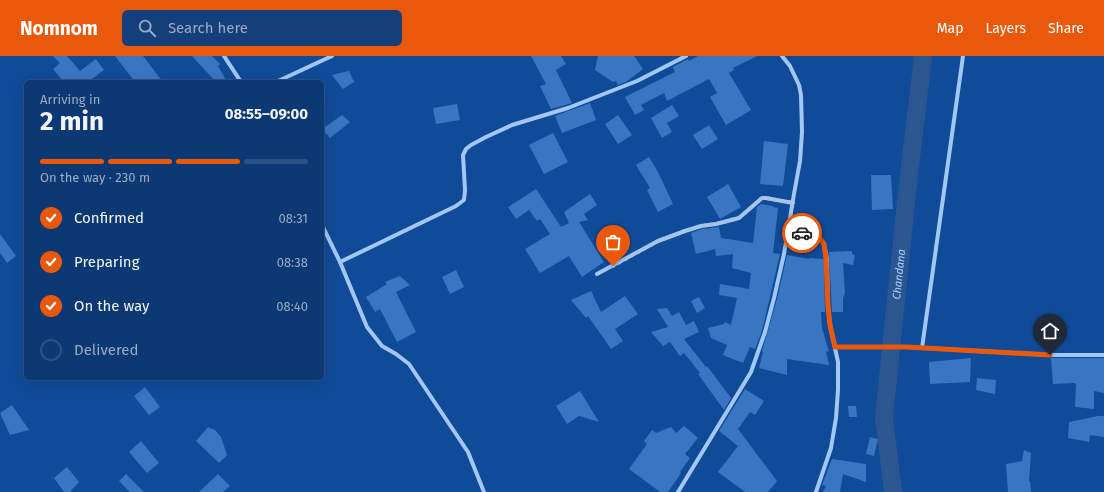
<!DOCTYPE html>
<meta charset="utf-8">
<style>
body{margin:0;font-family:"Fira Sans",sans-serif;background:#153f78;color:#f1f3f6;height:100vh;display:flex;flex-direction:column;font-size:15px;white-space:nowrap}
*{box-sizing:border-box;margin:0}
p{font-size:13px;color:#9aacc4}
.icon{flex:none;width:22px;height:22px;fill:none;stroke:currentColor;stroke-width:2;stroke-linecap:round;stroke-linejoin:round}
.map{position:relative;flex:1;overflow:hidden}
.panel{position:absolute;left:24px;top:24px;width:300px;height:300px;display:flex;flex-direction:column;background:#0c3873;border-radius:6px;box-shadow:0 4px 16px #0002,0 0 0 1px #2c5285}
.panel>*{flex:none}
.pin{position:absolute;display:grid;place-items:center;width:34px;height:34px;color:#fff;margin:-41px -17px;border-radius:50% 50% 50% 0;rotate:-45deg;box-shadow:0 0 4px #0007}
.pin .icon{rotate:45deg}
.courier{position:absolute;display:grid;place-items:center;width:40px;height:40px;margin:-20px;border:3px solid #ea580c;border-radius:50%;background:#fff;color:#222;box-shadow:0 1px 5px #0007}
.overview em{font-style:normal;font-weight:700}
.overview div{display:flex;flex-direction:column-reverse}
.overview{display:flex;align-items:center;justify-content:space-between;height:68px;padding:0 16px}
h1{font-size:26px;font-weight:700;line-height:30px}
.bar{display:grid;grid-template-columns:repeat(4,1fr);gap:6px 4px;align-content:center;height:48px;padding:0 16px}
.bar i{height:5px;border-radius:3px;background:#2c5285}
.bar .selected{background:#ea580c}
.bar p{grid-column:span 4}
ol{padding:0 16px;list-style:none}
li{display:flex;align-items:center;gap:12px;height:44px}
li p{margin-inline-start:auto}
li .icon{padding:4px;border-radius:50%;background:#ea580c;color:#fff;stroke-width:4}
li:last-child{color:#9aacc4}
li i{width:22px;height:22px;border:2px solid #2c5285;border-radius:50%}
header{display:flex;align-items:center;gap:24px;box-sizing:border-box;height:56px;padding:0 20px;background:#ea580c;color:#fff}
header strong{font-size:19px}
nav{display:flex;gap:22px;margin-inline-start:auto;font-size:14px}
.search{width:280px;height:36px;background:#153f78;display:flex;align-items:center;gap:10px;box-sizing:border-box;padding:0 14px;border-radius:6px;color:#9aacc4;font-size:15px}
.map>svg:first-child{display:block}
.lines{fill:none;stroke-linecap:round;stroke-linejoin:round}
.river{stroke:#2b5690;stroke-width:18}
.building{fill:#3975c1}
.minor{stroke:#a2c7f4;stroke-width:4}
.done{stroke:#abc0db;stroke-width:4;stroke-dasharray:0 7.2}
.route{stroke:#ea580c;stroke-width:5}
.labels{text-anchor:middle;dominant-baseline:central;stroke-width:3;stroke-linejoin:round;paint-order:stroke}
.water-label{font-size:11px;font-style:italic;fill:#aed1fb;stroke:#104b99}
</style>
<header>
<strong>Nomnom</strong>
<div class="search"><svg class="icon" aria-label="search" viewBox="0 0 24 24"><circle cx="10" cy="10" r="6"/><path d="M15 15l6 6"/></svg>Search here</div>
<nav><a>Map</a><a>Layers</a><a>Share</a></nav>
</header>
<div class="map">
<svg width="1104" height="436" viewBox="0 0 1104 436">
<rect width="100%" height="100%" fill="#104b99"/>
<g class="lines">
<!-- river -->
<path class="river" id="s1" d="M893,436L884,361L907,137L923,0"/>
</g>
<!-- building -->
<path class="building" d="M53,0H67L80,15L96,3L104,14L88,26H64L53,13L60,7Z
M115,0H143L163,26H135Z
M192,0H212L220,8L218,10L227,26H216Z
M531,0H561L566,8L556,14L572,47L551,53L540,30L546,28Z
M598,0H634L643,13L626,26L618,29L616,25L613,26L595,14Z
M698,0H757L733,12L734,14L729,17L751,54L726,69L710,41L717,37L709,23L667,45L664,37L641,49L644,54L635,59L625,41L675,16L673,11L688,3L689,5Z
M349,15L354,26L343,33L332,19Z
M590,47L596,64L562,77L555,60Z
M457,48L460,64L436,68L433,52Z
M672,49L679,60L667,67L672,76L662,82L651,62Z
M342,59L350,66L330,82L322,73Z
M618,59L632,79L618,88L605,68Z
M709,69L718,83L702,93L693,79Z
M553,77L568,106L544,118L529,89Z
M764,85L788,88L783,130L760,128Z
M649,101L658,116L673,148L658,156L647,134L650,132L636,109Z
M871,119H891L893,153L872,154Z
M728,128L741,151L720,163L707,141Z
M536,133L561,171L569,167L564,156L590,138L597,149L584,158L588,164L579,166L604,206L582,221L569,200L540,217L525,193L550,178L540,163L537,165L529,154L516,163L508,151Z
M761,148L773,150V151L778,152L773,197L780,198L762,275L755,293L750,291L743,307L723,299L727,289L711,282L708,272L724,268L725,266L731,269L737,242L719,239L720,228L749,233L751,217L732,212L733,198L716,200L715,193L696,198L691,177L702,173L719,171L721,182L753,187L757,151Z
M0,178L16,200L7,207L0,197Z
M852,195V198L855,199L853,209L843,207L845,237L843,242V256H832L829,196Z
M787,199L809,203V202L824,203L825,256H821L822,272L829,296L826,295L829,309L787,303V319L759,312L763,296L762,295L777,243Z
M456,214L464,231L450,238L442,221Z
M400,220L410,229L396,236L416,276L397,286L380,253L375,256L366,241L387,228L385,226Z
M591,235L601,256L625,240L638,258L615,273L623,285L611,293L588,260L586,262L571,244Z
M699,241L705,252L697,257L691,245Z
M667,252L672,260L679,256L686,269L694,265L699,276L684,283L706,311L707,310L731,342L724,354L698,318L700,317L684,297L680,300L670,286L663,290L651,276L668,271L657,253Z
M971,302L970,326L930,328L929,306Z
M1051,302H1104V337L1094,335V353L1075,351L1076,328H1075V327L1053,328Z
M977,322L996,324L995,338L976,334Z
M145,331L160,351L149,359L134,340Z
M745,333L764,345L755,359L750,356L738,373L777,425L768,436H745L718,416L738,390L719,375Z
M580,335L599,366L579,360L567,368L556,350Z
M12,349L29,374L10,379L0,357Z
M848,350H856L857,361H849Z
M1098,360H1104V381L1090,379L1089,386L1068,382L1069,366Z
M684,370L698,382L685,398L690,402L680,416L681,417L668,436H660L629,413L647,388L644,385L652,374L656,377L671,371L676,377Z
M208,371L215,374L221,381L227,399L219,407L196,385Z
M870,381L878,383L874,400L866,398Z
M141,385L159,407L147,417L129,396Z
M1024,394L1031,397L1029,425H1030L1031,436H1008L1006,408L1022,405Z
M832,403L866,408V426L843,418L840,436H823L826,430L822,429Z
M67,411L79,426L70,436H64L54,422Z
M126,418L144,436H130L119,425Z
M218,418L230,430L223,436H199Z"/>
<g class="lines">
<!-- minor -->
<path class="minor" d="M224,0L241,26
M276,26L332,0
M322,169L340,206L367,271L382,290L396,298L409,308L468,396L484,436
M788,174L818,180L824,188L827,203L828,250L830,269L838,306V334L836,362L831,392L816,436
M340,206L456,150L464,144L465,134L463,99L466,93L471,89L486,81L512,69L568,52L637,25L686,0
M597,218L658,185L685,175L701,170L716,168L739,162L762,142H766L793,147
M835,291H907L1050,299H1104
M922,292L963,0
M678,436L751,316L765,276L774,242L784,198L794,138L800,105L802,76L801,39L799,29L790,10L782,0"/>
</g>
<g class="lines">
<!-- done -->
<path class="done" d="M613,210L658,185L685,175L701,170L716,168L739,162L762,142H766L793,147L788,174L802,177"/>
<!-- route -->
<path class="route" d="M802,177L818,180L824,188L826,203L828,250L830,269L835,291H907L1050,299"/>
</g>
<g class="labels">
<!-- water labels -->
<g class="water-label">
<text stroke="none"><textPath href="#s1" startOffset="219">Chandana</textPath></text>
</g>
</g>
</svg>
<div class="pin" style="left:613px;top:210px;background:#ea580c"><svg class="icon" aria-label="bag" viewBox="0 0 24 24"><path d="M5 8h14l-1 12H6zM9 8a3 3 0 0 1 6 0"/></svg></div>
<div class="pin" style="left:1050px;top:299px;background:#1f2937"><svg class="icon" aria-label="home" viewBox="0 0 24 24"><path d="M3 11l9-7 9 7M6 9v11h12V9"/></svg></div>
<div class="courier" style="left:802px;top:177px"><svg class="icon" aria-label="car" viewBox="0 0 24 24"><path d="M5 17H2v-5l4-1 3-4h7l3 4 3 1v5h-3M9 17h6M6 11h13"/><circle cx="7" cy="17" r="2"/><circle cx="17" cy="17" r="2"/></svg></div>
<section class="panel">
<div class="overview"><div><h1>2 min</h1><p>Arriving in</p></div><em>08:55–09:00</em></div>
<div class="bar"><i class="selected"></i><i class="selected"></i><i class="selected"></i><i></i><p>On the way · 230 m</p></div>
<ol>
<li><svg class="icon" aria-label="check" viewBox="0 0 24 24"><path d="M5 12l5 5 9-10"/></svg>Confirmed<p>08:31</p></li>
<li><svg class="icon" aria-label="check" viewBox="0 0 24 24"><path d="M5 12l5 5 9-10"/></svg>Preparing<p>08:38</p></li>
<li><svg class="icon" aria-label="check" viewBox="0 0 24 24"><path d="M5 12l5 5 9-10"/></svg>On the way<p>08:40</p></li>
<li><i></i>Delivered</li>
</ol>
</section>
</div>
